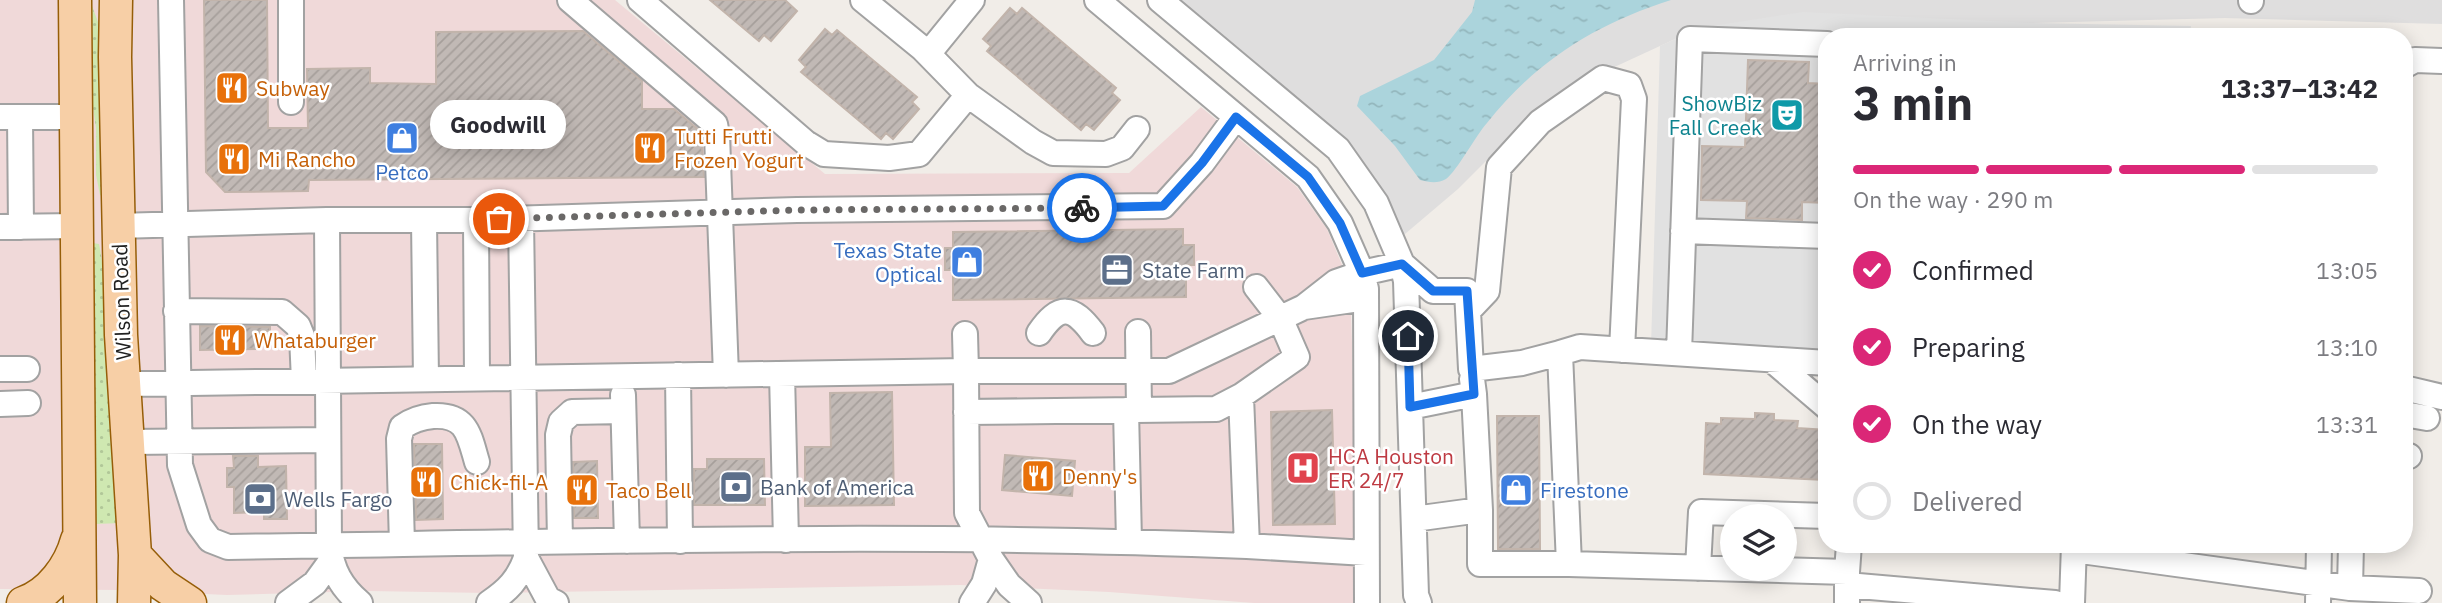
<!DOCTYPE html>
<meta charset="utf-8">
<style>
body{margin:0;font-family:"IBM Plex Sans",sans-serif;background:#f7f7f7;color:#2b2b33;height:100vh;display:flex;flex-direction:column;font-size:26px;white-space:nowrap}
*{box-sizing:border-box;margin:0}
p{font-size:23px;color:#7c7c81}
.icon{flex:none;width:38px;height:38px;fill:none;stroke:currentColor;stroke-width:2;stroke-linecap:round;stroke-linejoin:round}
.map{position:relative;flex:1;overflow:hidden}
.details{position:absolute;left:1818px;top:28px;width:595px;height:525px;display:flex;flex-direction:column;background:#fff;border-radius:28px;box-shadow:0 4px 18px #0003}
.details>*{flex:none}
.fabs{position:absolute;left:1720px;top:504px;display:grid;gap:14px}
.fabs a{display:grid;place-items:center;width:77px;height:77px;border-radius:50%;background:#fff;box-shadow:0 4px 18px #0003;font-size:35px}
.pin{position:absolute;display:grid;place-items:center;width:60px;height:60px;color:#fff;margin:-30px;border:4px solid #fff;border-radius:50%;box-shadow:0 2px 7px #0007}
.courier{position:absolute;display:grid;place-items:center;width:70px;height:70px;margin:-35px;border:5px solid #1a73e8;border-radius:50%;background:#fff;color:#222;box-shadow:0 2px 9px #0007}
.bubble{position:absolute;height:49px;border-radius:24px;background:#fff;box-shadow:0 4px 18px #0003;font-size:23px;font-weight:700;line-height:49px;text-align:center}
.headline em{font-style:normal;font-weight:700}
.headline div{display:flex;flex-direction:column-reverse}
.headline{display:flex;align-items:center;justify-content:space-between;height:119px;padding:0 35px}
h1{font-size:46px;font-weight:700;line-height:52px}
.bar{display:grid;grid-template-columns:repeat(4,1fr);gap:10px 7px;align-content:center;height:84px;padding:0 35px}
.bar i{height:9px;border-radius:5px;background:#e1e1e2}
.bar .on{background:#db2777}
.bar p{grid-column:span 4}
ol{padding:0 35px;list-style:none}
li{display:flex;align-items:center;gap:21px;height:77px}
li p{margin-inline-start:auto}
li .icon{padding:7px;border-radius:50%;background:#db2777;color:#fff;stroke-width:4}
li:last-child{color:#7c7c81}
li i{width:38px;height:38px;border:4px solid #e1e1e2;border-radius:50%}
.map>svg:first-child{display:block}
.residential{fill:#dfdede}
.commercial{fill:#f0d9d9}
.grass{fill:url(#grass-dots)}
.parking{fill:#e1e1e1}
.water{fill:url(#water-ripples)}
.building{fill:url(#building-hatch);stroke:#c2b4ab;stroke-width:2}
.lines{fill:none;stroke-linecap:round;stroke-linejoin:round}
.minor-casing{stroke:#a2a2a2;stroke-width:28}
.major-casing{stroke:#965e08;stroke-width:35}
.minor{stroke:#fff;stroke-width:24}
.major{stroke:#f7cfa6;stroke-width:32}
.done{stroke:#6a6867;stroke-width:7;stroke-dasharray:0 12.6}
.route{stroke:#1a73e8;stroke-width:9}
.labels{text-anchor:middle;dominant-baseline:central;stroke-width:5;stroke-linejoin:round;paint-order:stroke}
.food-label{font-size:21px;fill:#c56008;stroke:#fff;text-anchor:start}
.culture-label{font-size:21px;fill:#0d838f;stroke:#fff;text-anchor:end}
.shop-label{font-size:21px;fill:#366cbe;stroke:#fff}
.service-label{font-size:21px;fill:#4e5e75;stroke:#fff;text-anchor:start}
.street-label{font-size:21px;fill:#212121;stroke:#fff}
.health-label{font-size:21px;fill:#be3a42;stroke:#fff;text-anchor:start}
</style>
<div class="map">
<svg width="2442" height="603" viewBox="0 0 2442 603">
<defs>
<pattern id="grass-dots" width="8" height="8" patternUnits="userSpaceOnUse" patternTransform="scale(1.75)"><rect width="8" height="8" fill="#cfe8b1"/><path d="M2 2h.1M6 6h.1" fill="none" stroke="#b1c798" stroke-width="1.8" stroke-linecap="round"/></pattern>
<pattern id="water-ripples" width="26" height="14" patternUnits="userSpaceOnUse" patternTransform="scale(1.75)"><rect width="26" height="14" fill="#abd4dc"/><path d="M2 4q2-2 4 0t4 0M15 11q2-2 4 0t4 0" fill="none" stroke="#93b6bc"/></pattern>
<pattern id="building-hatch" width="6" height="6" patternUnits="userSpaceOnUse" patternTransform="scale(1.75)"><rect width="6" height="6" fill="#c1b9b5"/><path d="M-1 1l2-2M0 6l6-6M5 7l2-2" fill="none" stroke="#a69f9b"/></pattern>
</defs>
<rect width="100%" height="100%" fill="#f1ede8"/>
<!-- residential -->
<path class="residential" d="M1160,0H2442V24L2225,18L2033,23L1699,28L1608,70L1531,116L1458,189L1392,245L1338,149Z"/>
<!-- commercial -->
<path class="commercial" d="M0,0H615L825,174L1129,173L1201,107L1297,187L1327,229L1350,284L1358,521L1353,603H1254L1109,592L960,585L488,593L368,591L227,595L117,590L0,589Z"/>
<!-- grass -->
<path class="grass" d="M92,6L98,22L100,48L106,198L100,195L96,175V128L87,67L86,27Z
M93,243L99,244C105,270 102,298 105,325C112,391 118,457 123,523L95,524L88,270Z"/>
<!-- parking -->
<path class="parking" d="M1803,12L2033,23L2191,26L2190,37H1827V359L1651,346L1660,46L1699,28Z"/>
<!-- water -->
<path class="water" d="M1475,0H1671C1596,24 1537,60 1487,123C1476,135 1457,171 1446,179C1437,184 1429,182 1420,180L1395,146L1357,106L1360,96L1434,60L1472,12Z"/>
<!-- building -->
<path class="building" d="M204,0H267L268,128H308L307,69L370,68V83L436,84V32L583,31L642,81V109H674L701,132L704,177L309,180L308,191L225,192L206,172Z
M710,0H785L797,11L771,41L764,35L759,41Z
M1010,8L1017,14L1022,8L1116,88L1112,93L1120,100L1094,130L1086,124L1081,130L987,51L991,46L983,39Z
M825,29L832,35L837,30L917,97L912,102L919,109L893,139L886,133L881,139L801,72L806,67L799,60Z
M1748,60L1809,62L1808,83L1827,84V203L1802,202V220L1746,218L1747,201L1701,200L1702,146L1745,147Z
M1183,229V245H1194V265H1186V297L953,300V270H945V248H953V232Z
M200,326L270,327V331H260V349L200,350Z
M892,392L894,505L805,506V447H831L830,393Z
M1332,410L1335,524L1273,525L1271,412Z
M1755,413L1774,414V420L1798,421L1797,428L1827,430L1825,480L1704,474L1706,423L1721,424V418L1755,419Z
M1497,416H1539L1540,549H1498Z
M414,444H442L443,519L416,520Z
M1005,455L1075,461L1072,496L1002,490Z
M233,456H258V467L286,466L287,519H264V512L234,513V487H227V468H234Z
M707,459H764L765,505H694V469H707Z
M597,461L598,518H574L573,462Z"/>
<g class="lines">
<defs>
<path id="minor" d="M171,0L180,465L199,525L210,540L228,547C567,542 907,532 1247,546
M291,0V102
M570,0L715,124L717,135L726,375
M640,0L806,143L824,154L889,158L919,154L968,95
M863,0L923,49L968,95L1033,142L1053,153L1106,154L1122,148L1137,129
M1097,0L1308,177L1340,223L1362,273L1366,289L1367,603
M1160,0L1338,149L1376,203L1402,264L1406,281L1416,595L1419,603
M2251,0V1
M928,54L972,0
M2404,66L2415,60L2442,61
M0,117H76
M20,117L21,227
M521,219L526,558L548,599L556,603
M327,220L329,546C332,570 341,587 360,603
M424,220L426,379
M476,220L477,378
M118,226L327,220H476L797,210L1163,206L1202,163L1236,117
M0,227L77,226
M1683,231L1827,236
M1256,287L1280,318L1297,357L1241,396L1247,546L1366,553
M1304,307L1366,298
M176,311L282,312L298,326L302,336L304,381
M1468,311L1487,291L1499,167L1540,122L1603,78L1629,85L1634,99L1622,350
M1138,332L1139,410
M1039,333C1059,304 1072,305 1093,333
M1679,353L1690,39L1827,44
M1772,360L1827,407
M1827,363L1580,347L1560,353L1569,564L1847,572V603
M0,369H27
M782,374L786,540
M678,375L680,541
M124,384L966,371L965,334
M2404,388L2442,397
M623,395L627,541
M0,404L28,403
M1410,407L1474,394L1472,379
M1126,410L1129,541
M966,412L1216,409L1241,396
M2404,414L2427,418
M128,442L328,440
M2404,456H2409
M1480,510V564H1569
M1414,519L1480,510L1474,394
M560,541L558,435L561,422L572,412L623,411
M402,544L399,439L402,427C412,420 421,417 433,416C467,414 469,435 477,462
M2074,550L2350,588L2351,544
M991,559L967,513L966,371H1169L1304,307L1336,282L1362,273L1402,264L1433,291H1467L1471,369L1522,363L1560,353
M1698,568L1701,512L1827,516
M1847,572L1849,544
M1847,585L2055,603
M2350,588L2419,591
M288,603L315,583L331,561
M489,603C508,590 518,580 526,558
M972,603L984,584L991,559L1009,585L1029,603
M2072,603L2074,544
M2318,603L2319,544"/>
<path id="major" d="M75,0L80,603
M116,0L115,57L121,335L135,555L134,603
M135,555L163,585L190,603
M23,603C50,594 70,566 77,540"/>
</defs>
<!-- minor casing -->
<use href="#minor" class="minor-casing"/>
<!-- major casing -->
<use href="#major" class="major-casing"/>
<!-- minor -->
<use href="#minor" class="minor"/>
<!-- major -->
<use href="#major" class="major"/>
</g>
<g class="lines">
<!-- done -->
<path class="done" d="M499,219L797,210L1082,208"/>
<!-- route -->
<path class="route" d="M1082,208L1163,206L1202,163L1236,117L1308,177L1340,223L1362,273L1402,264L1433,291H1467L1474,394L1410,407L1408,336"/>
</g>
<!-- icons -->
<defs>
<symbol id="restaurant-square" viewBox="-11 -11 22 22"><rect x="-9" y="-9" width="18" height="18" rx="4" fill="#e8710a" stroke="#fff"/><path d="M-5-6h1v4h1v-4h1v4h1v-4h1v5L-1.5 .5V6h-2V.5L-5-1ZM5-6V6H3V1.5H1.5Q1.5-4 5-6Z" fill="#fff"/></symbol>
<symbol id="theatre-square" viewBox="-11 -11 22 22"><rect x="-9" y="-9" width="18" height="18" rx="4" fill="#0f9aa8" stroke="#fff"/><path d="M-5-5.5Q0-4 5-5.5V0Q5 5 0 6Q-5 5-5 0ZM-3.3-2.5H-1v1.5H-3.3ZM1-2.5H3.3v1.5H1ZM-2.8 1Q0 5.5 2.8 1Z" fill="#fff"/></symbol>
<symbol id="shop-square" viewBox="-11 -11 22 22"><rect x="-9" y="-9" width="18" height="18" rx="4" fill="#3f7fe0" stroke="#fff"/><path d="M-5-2.5h2.3a2.7 3.5 0 0 1 5.4 0H5L5.5 6h-11ZM-1.5-2.5h3a1.5 2.3 0 0 0-3 0Z" fill="#fff"/></symbol>
<symbol id="office-square" viewBox="-11 -11 22 22"><rect x="-9" y="-9" width="18" height="18" rx="4" fill="#5c6f8a" stroke="#fff"/><path d="M-6-3h4V-5.5h4V-3h4V5H-6ZM-1-4.5V-3h2v-1.5ZM-6 0V1H6V0Z" fill="#fff"/></symbol>
<symbol id="hospital-square" viewBox="-11 -11 22 22"><rect x="-9" y="-9" width="18" height="18" rx="4" fill="#e0444e" stroke="#fff"/><path d="M-5-5h3v3.5h4V-5h3V5h-3V1.5h-4V5h-3Z" fill="#fff"/></symbol>
<symbol id="bank-square" viewBox="-11 -11 22 22"><rect x="-9" y="-9" width="18" height="18" rx="4" fill="#5c6f8a" stroke="#fff"/><path d="M-6-4H6V4H-6ZM0-2.3a2.3 2.3 0 1 0 0 4.6a2.3 2.3 0 1 0 0-4.6Z" fill="#fff"/></symbol>
</defs>
<g fill-rule="evenodd">
<use href="#restaurant-square" x="213" y="69" width="38" height="38"/>
<use href="#theatre-square" x="1768" y="96" width="38" height="38"/>
<use href="#shop-square" x="383" y="119" width="38" height="38"/>
<use href="#restaurant-square" x="631" y="129" width="38" height="38"/>
<use href="#restaurant-square" x="215" y="140" width="38" height="38"/>
<use href="#shop-square" x="948" y="243" width="38" height="38"/>
<use href="#office-square" x="1098" y="251" width="38" height="38"/>
<use href="#restaurant-square" x="211" y="321" width="38" height="38"/>
<use href="#hospital-square" x="1284" y="449" width="38" height="38"/>
<use href="#restaurant-square" x="1019" y="457" width="38" height="38"/>
<use href="#restaurant-square" x="407" y="463" width="38" height="38"/>
<use href="#bank-square" x="717" y="468" width="38" height="38"/>
<use href="#restaurant-square" x="563" y="471" width="38" height="38"/>
<use href="#shop-square" x="1497" y="471" width="38" height="38"/>
<use href="#bank-square" x="241" y="480" width="38" height="38"/>
</g>
<g class="labels">
<!-- food labels -->
<g class="food-label">
<text x="256" y="88">Subway</text>
<text x="674" y="136">Tutti Frutti<tspan x="674" dy="24">Frozen Yogurt</tspan></text>
<text x="258" y="159">Mi Rancho</text>
<text x="254" y="340">Whataburger</text>
<text x="1062" y="476">Denny's</text>
<text x="450" y="482">Chick-fil-A</text>
<text x="606" y="490">Taco Bell</text>
</g>
<!-- culture labels -->
<g class="culture-label">
<text x="1762" y="103">ShowBiz<tspan x="1762" dy="24">Fall Creek</tspan></text>
</g>
<!-- shop labels -->
<g class="shop-label">
<text x="402" y="172">Petco</text>
<text x="942" y="250" text-anchor="end">Texas State<tspan x="942" dy="24">Optical</tspan></text>
<text x="1540" y="490" text-anchor="start">Firestone</text>
</g>
<!-- service labels -->
<g class="service-label">
<text x="1142" y="270">State Farm</text>
<text x="760" y="487">Bank of America</text>
<text x="284" y="499">Wells Fargo</text>
</g>
<!-- street labels -->
<g class="street-label">
<text transform="translate(121 302) rotate(-92)">Wilson Road</text>
</g>
<!-- health labels -->
<g class="health-label">
<text x="1328" y="456">HCA Houston<tspan x="1328" dy="24">ER 24/7</tspan></text>
</g>
</g>
</svg>
<div class="fabs">
<a><svg class="icon" aria-label="layers" viewBox="0 0 24 24"><path d="M12 4l9 5-9 5-9-5zM3 14l9 5 9-5"/></svg></a>
</div>
<div class="pin" style="left:499px;top:219px;background:#ea580c"><svg class="icon" aria-label="bag" viewBox="0 0 24 24"><path d="M5 8h14l-1 12H6zM9 8a3 3 0 0 1 6 0"/></svg></div>
<div class="pin" style="left:1408px;top:336px;background:#1f2937"><svg class="icon" aria-label="home" viewBox="0 0 24 24"><path d="M3 11l9-7 9 7M6 9v11h12V9"/></svg></div>
<div class="courier" style="left:1082px;top:208px"><svg class="icon" aria-label="bike" viewBox="0 0 24 24"><circle cx="6" cy="16" r="4"/><circle cx="18" cy="16" r="4"/><path d="M6 16l4-8h5l3 8M10 8l3 8H6M13 5h3"/></svg></div>
<div class="bubble" style="left:430px;top:100px;width:136px">Goodwill</div>
<section class="details">
<div class="headline"><div><h1>3 min</h1><p>Arriving in</p></div><em>13:37–13:42</em></div>
<div class="bar"><i class="on"></i><i class="on"></i><i class="on"></i><i></i><p>On the way · 290 m</p></div>
<ol>
<li><svg class="icon" aria-label="check" viewBox="0 0 24 24"><path d="M5 12l5 5 9-10"/></svg>Confirmed<p>13:05</p></li>
<li><svg class="icon" aria-label="check" viewBox="0 0 24 24"><path d="M5 12l5 5 9-10"/></svg>Preparing<p>13:10</p></li>
<li><svg class="icon" aria-label="check" viewBox="0 0 24 24"><path d="M5 12l5 5 9-10"/></svg>On the way<p>13:31</p></li>
<li><i></i>Delivered</li>
</ol>
</section>
</div>
